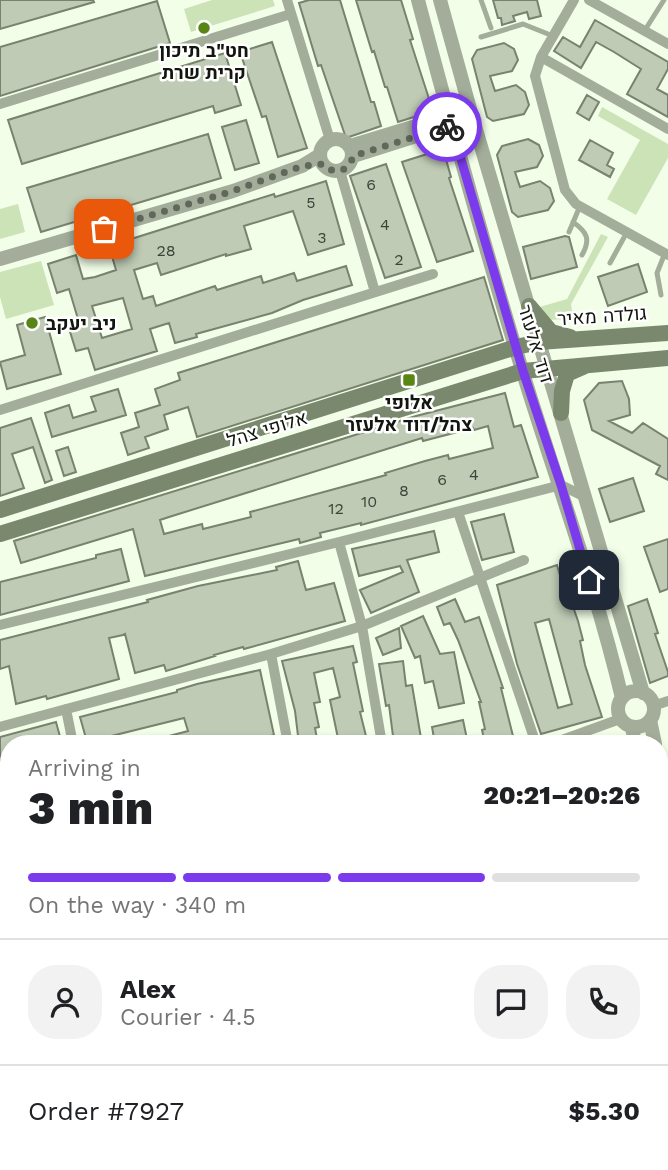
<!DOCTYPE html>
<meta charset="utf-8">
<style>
body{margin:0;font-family:"Work Sans",Heebo,sans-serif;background:#f2f2f2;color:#202124;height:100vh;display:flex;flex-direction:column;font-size:26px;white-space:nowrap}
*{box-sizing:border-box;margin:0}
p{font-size:23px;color:#757577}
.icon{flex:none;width:38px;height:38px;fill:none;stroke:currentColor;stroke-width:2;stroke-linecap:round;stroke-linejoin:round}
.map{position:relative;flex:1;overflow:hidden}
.drawer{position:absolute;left:0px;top:735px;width:668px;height:436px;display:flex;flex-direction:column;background:#fff;border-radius:28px 28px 0 0;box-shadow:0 4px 10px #0003}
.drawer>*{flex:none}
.pin{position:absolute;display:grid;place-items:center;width:60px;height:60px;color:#fff;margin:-30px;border-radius:14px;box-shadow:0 4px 10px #0006}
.courier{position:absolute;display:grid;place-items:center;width:70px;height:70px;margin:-35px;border:5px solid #7c3aed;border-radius:50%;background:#fff;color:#222;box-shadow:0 2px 9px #0007}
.summary em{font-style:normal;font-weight:800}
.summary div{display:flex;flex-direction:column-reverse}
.summary{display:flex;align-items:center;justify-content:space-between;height:119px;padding:0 28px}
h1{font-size:46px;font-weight:800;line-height:52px}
.bar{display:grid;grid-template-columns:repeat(4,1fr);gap:10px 7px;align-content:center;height:84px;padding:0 28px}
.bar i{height:9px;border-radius:5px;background:#e0e0e0}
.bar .selected{background:#7c3aed}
.bar p{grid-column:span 4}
.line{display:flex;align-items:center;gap:18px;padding:0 28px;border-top:2px solid #e0e0e0}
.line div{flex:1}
.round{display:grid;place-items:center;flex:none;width:74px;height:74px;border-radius:28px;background:#f2f2f2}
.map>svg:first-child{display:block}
.green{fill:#cce3b8}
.building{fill:#bfcbb5;stroke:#78826e;stroke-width:2;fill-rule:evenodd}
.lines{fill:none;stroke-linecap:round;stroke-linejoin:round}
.service{stroke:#a3ad9a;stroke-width:5}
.minor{stroke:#a3ad9a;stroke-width:10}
.tertiary{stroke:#a3ad9a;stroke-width:14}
.secondary{stroke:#7a886d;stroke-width:16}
.done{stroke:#60675b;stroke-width:7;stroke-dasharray:0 12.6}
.route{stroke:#7c3aed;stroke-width:9}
.poi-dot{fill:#588514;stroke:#fff;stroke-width:2.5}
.labels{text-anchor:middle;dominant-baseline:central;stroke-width:5;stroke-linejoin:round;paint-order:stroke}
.number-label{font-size:16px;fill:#3d4338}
.poi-label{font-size:19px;font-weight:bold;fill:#12160f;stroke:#fff}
.street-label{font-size:19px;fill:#12160f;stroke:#fff}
</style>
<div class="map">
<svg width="668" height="1170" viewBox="0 0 668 1170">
<rect width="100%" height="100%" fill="#f2fee8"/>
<!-- green -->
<path class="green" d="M212,0H273L275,6L191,32L184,9Z
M602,107L668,144V158L636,215L607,199L640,140L598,116Z
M18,204L25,232L0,239V209Z
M601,234L608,237L571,304L573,319L543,320L533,309L567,299Z
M41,261L54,305L6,319L0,297V272Z"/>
<!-- building -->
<path class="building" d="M0,0H93L94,2L0,29Z
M309,0H340L371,102H374L381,126L346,138L321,65L318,66L299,3Z
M356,0H401L413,39L410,40L433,111L398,122L387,87H385L374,51L372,52Z
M493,0H537L541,16L529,19L527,12L513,16L515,21L502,25L501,18H498Z
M157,1L170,43L0,96V47Z
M595,20L668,62V69L657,89L668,95V117L627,94L641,69L614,52L596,42L581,68L554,51L563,37L580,47Z
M272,42L307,148L278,157L266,116L262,117L240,52Z
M504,43L514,49L518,60L512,71L490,76L495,91L516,85L525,92L529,105L524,114L493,121L487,117L472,59L477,50Z
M225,53L241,105L215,113L213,106L22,164L8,120Z
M587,95L599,102L589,120L577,113Z
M246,120L259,163L235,170L222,127Z
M208,134L221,178L41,232L27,188Z
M528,139L539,145L543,156L537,167L515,172L520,187L540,181L550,188L554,201L548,210L518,217L512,212L497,155L502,146Z
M590,140L613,153L607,165L614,169L610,177L579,160Z
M443,149L451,177L449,178L473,251L437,262L402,162Z
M386,164L421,267L385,278L350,176Z
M326,181L344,244L308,255L293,211L244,226L251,249L226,256V254L161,275L157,263L134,270L143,299L153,296L156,306L215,286L217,290L261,276L263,283L294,273L297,281L346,266L352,285L303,300L272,313L196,334L197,337L175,343L169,323L150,329L157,351L95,370L88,348L76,351L67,322L78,319L69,289L57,293L48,264L76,255L83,279L95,277L116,270L109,246L274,194L275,197ZM123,298L132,329L102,338L92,306Z
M565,236L569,237L577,267L531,279L523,247Z
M638,264L647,292L608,306L598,277Z
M484,277L503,340L197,437L188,407L164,415L168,429L145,437L149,448L128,455L121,433L139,427L135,413L160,405L155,389L180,380L178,373Z
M45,317L61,374L7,389L0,362L25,355L17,325Z
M622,381L629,399L630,415L609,421L632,433L643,423L668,439V480L656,474L660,466L592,430L584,400L599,383Z
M118,389L126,415L52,437L45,413L69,405L73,418L96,411L91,397Z
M505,393L514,427L521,425L538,477L361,525V523L320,533L321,537L300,543L299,539L145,576L133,529L21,563L14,541L416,416ZM488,426L493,448L449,459L448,455L425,461L385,473L386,475L250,512L251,517L203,529L202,524L164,534L160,520L169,517L422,438L423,441L473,428L474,430Z
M31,418L52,480L45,483L33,447L12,454L24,488L0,496V428Z
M68,447L76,472L64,476L56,451Z
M633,478L644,511L610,522L599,489Z
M504,514L514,552L482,560L471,522Z
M434,531L439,552L407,560L419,592L371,613L360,590L403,572L400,566L359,576L352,549Z
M668,539V589L660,592L644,547Z
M121,549L129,581L0,615V582L96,558V555Z
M298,561L306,590L334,583L345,621L244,649L243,647L214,655L215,656L166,671L164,665L135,673L125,634L123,635L109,638L119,679L47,699L46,696L16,704L9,666L0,669V640L148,602L147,600L198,586L277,570L276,567Z
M557,565L566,596L569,595L578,621L583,640L580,641L585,665L602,717L541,734L517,664L497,585ZM549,619L572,704L558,708L535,623Z
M455,599L465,622L479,617L503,688H501L515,744H485L482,730L485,729L479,702H481L458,640L450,623L444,625L437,607Z
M647,599L658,633L655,634L668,672V676L650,683L628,606Z
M423,616L440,654L454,652L464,703L439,708L433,681L425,683L420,656L415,658L401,626Z
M399,628L401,648L383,655L376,638Z
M353,646L357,662L353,663L363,711L360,712L366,736L339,743L330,700L340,697L333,668L314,673L320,702L314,703L319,727L315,728L318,744H299L295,711L282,661Z
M403,661L406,686L412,685L422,744H394L389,705L386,706L379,664Z
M260,670L274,735L241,744H150V741L188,731L184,718L87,742L80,717L177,692V690L197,684Z
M463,720L468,744H435L432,727Z
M56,722L62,744H9V761L0,763V737Z
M0,776H9V823H0Z
M0,943L9,945L7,999L0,998Z
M661,1104L668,1105V1162L660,1158V1139L667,1126L660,1125Z
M3,1162H50L47,1170H0Z
M71,1162H112L110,1170H68Z
M263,1162H354L352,1170H283L262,1164Z
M403,1162H435L430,1170H414Z
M465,1162H484L479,1170H459Z
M540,1162H570L565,1170L540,1165Z"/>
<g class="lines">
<!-- service -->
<path class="service" d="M481,0L491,28
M645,30L664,0
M481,37L523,24L553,36
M573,222C587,232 591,239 582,255
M569,232L580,206
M610,263L627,232
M661,295L657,273L665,253"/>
<!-- minor -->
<path class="minor" d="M287,0L330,140
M574,0L541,57L535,76L565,190L576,204L668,255
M589,0L668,44
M541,57L668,129
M0,104L291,14
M340,171L375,292
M0,410L433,274
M458,512L536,744
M339,542L362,626L382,744
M0,625L339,542L561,485L587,498
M271,654L288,744
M653,706L668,701
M66,709L73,744
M0,727L271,654L362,626L524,560
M551,744L620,719
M0,1018L9,1020
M660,1060L668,1024
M660,1090L668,1091
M0,1132L9,1099
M638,1162V1170
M651,1162L666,1170
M132,1170L135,1162
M210,1170L212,1164L241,1170
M508,1170L511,1162"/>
<!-- tertiary -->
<path class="tertiary" d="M418,0C451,125 485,249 523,373C556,481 596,587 622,698
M440,0L472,116L643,693
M320 155a16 16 0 1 1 32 0a16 16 0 1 1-32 0Z
M350,146L449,116H472
M353,156L435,130
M0,259L233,191L302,166L320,155
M618 709a18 18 0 1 1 36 0a18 18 0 1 1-36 0Z
M650,720L655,744
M632,727L635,744
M660,764L668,801
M660,854L668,891
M0,876L9,877
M0,895L9,896
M660,975L668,977
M660,996L668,997"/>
<!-- secondary -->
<path class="secondary" d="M529,306L551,332L570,337
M561,413L562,391L567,374L583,367
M0,510L516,347L539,342L668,333
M0,534L523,371L668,358"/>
</g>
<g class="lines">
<!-- done -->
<path class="done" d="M104,229L233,191L302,166L323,164C334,176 349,172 353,156L447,127"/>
<!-- route -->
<path class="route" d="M447,127L451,125L523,371L561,485L589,580"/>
</g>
<!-- markers -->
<g class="poi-dot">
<circle cx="204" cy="28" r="7"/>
<circle cx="32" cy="323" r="7"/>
<rect x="402" y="373" width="14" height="14" rx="3.5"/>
</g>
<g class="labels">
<!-- number labels -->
<g class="number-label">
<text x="371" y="184">6</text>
<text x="311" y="202">5</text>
<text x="385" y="224">4</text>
<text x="322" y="237">3</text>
<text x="166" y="250">28</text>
<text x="399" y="259">2</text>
<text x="474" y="474">4</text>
<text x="442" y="479">6</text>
<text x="404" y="490">8</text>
<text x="369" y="501">10</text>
<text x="336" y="508">12</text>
</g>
<!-- poi labels -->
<g class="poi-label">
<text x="204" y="50">חט"ב תיכון<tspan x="204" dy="22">קרית שרת</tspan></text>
<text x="46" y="323" text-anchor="start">ניב יעקב</text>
<text x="409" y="402">אלופי<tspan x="409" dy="22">צהל/דוד אלעזר</tspan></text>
</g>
<!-- street labels -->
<g class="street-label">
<text transform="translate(602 316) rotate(-4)">גולדה מאיר</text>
<text transform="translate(536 344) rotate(73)">דוד אלעזר</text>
<text transform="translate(267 429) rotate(-17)">אלופי צהל</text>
</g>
</g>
</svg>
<div class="pin" style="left:104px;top:229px;background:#ea580c"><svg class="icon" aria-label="bag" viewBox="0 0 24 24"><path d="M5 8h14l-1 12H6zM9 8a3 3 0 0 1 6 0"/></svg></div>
<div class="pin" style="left:589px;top:580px;background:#1f2937"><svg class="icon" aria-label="home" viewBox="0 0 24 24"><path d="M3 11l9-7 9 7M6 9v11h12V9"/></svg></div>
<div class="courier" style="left:447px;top:127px"><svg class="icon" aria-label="bike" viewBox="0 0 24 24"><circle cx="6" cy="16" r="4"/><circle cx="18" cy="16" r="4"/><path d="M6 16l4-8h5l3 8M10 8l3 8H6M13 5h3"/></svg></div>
<section class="drawer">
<div class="summary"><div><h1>3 min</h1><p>Arriving in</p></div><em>20:21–20:26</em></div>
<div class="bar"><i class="selected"></i><i class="selected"></i><i class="selected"></i><i></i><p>On the way · 340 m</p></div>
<div class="line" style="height:126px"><a class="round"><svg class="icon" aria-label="person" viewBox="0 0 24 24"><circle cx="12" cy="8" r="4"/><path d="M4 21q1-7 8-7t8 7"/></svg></a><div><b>Alex</b><p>Courier · 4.5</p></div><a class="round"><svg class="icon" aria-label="chat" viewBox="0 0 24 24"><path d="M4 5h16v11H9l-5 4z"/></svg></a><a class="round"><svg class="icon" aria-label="phone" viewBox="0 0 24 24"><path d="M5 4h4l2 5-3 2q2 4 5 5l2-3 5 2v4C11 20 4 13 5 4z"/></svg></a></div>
<div class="line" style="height:91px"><div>Order #7927</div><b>$5.30</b></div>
</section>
</div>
